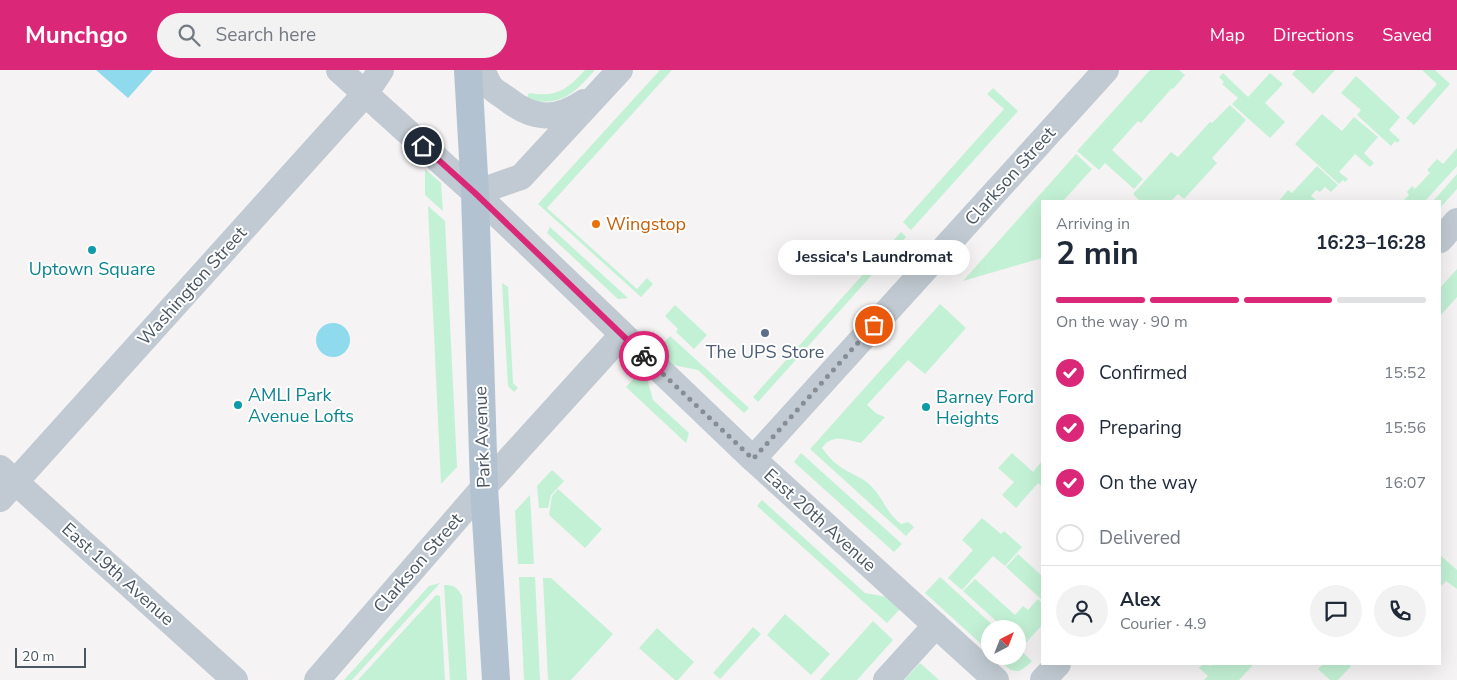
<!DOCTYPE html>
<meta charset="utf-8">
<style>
body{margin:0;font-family:"Nunito Sans",sans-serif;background:#f2f2f3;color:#1f2937;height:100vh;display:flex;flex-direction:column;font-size:19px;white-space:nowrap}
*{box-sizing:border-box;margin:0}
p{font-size:16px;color:#747a83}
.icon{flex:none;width:28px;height:28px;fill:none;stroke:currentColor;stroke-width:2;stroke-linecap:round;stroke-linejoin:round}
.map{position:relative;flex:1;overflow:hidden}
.panel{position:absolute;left:1041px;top:130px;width:400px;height:465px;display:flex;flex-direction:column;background:#fff;border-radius:0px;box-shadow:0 5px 20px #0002}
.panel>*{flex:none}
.needle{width:32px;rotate:42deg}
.tools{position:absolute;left:981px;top:550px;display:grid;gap:10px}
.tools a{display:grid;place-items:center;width:45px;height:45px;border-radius:50%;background:#fff;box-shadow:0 5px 20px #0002;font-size:25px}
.scale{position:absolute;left:15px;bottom:12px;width:71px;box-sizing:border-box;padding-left:5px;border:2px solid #4a5661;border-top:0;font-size:14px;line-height:18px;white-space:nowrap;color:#4a5661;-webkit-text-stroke:4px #fff;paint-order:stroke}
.pin{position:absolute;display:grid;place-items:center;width:42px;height:42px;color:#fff;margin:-21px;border:2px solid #fff;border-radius:50%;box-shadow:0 1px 5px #0007}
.courier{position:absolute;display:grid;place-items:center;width:50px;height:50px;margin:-25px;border:4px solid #db2777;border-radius:50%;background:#fff;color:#222;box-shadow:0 1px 6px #0007}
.bubble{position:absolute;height:35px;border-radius:18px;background:#fff;box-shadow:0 5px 20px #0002;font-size:16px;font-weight:700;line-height:35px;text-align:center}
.head em{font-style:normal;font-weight:700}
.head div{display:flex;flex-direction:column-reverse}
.head{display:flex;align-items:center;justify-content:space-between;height:85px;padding:0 15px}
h1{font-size:32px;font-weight:700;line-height:38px}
.bar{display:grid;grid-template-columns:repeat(4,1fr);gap:8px 5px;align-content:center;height:60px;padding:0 15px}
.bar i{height:6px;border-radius:4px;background:#e0e1e3}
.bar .selected{background:#db2777}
.bar p{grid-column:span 4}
.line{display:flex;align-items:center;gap:12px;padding:0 15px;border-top:1px solid #e0e1e3}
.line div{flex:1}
.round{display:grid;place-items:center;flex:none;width:52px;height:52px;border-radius:26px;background:#f2f2f3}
ol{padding:0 15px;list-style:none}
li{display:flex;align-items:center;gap:15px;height:55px}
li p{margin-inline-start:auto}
li .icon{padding:5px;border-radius:50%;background:#db2777;color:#fff;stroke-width:4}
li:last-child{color:#747a83}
li i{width:28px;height:28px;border:2px solid #e0e1e3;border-radius:50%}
header{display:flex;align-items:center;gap:30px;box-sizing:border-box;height:70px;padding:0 25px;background:#db2777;color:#fff}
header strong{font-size:24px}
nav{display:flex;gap:28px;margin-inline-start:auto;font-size:18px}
.search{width:350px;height:45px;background:#f2f2f3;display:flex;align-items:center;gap:12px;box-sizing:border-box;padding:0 18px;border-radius:28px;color:#747a83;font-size:19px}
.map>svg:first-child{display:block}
.green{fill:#c3f1d5}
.water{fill:#90daee}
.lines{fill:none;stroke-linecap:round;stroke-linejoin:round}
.minor{stroke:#c1cad2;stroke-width:26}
.major{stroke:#b3c2d1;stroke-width:28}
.done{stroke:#868d94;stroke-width:5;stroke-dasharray:0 9}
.route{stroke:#db2777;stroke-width:6}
.food-dot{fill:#e8710a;stroke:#fff;stroke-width:2}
.culture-dot{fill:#0f9aa8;stroke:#fff;stroke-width:2}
.service-dot{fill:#5c6f8a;stroke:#fff;stroke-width:2}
.labels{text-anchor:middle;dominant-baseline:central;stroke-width:4;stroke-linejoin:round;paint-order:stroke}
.street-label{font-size:18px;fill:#4a5661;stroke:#fff}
.food-label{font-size:18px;fill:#c56008;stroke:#fff;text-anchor:start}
.culture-label{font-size:18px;fill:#0d838f;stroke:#fff;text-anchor:start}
.service-label{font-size:18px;fill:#4e5e75;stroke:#fff}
</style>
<header>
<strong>Munchgo</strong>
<div class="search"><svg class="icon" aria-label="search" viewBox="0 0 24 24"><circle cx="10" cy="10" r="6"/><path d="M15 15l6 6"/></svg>Search here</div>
<nav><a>Map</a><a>Directions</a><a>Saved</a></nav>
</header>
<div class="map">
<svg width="1457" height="610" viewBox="0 0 1457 610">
<rect width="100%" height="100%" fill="#f5f3f3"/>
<!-- green -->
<path class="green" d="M585,0H595C574,24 559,38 526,29L529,23C556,28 568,19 585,0Z
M660,0H672L547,138L637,219L647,208L653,214L641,227L538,134Z
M1150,0H1179L1185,5L1173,19L1172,18L1141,53L1138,51L1112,80L1143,109L1134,119L1105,93L1099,100L1077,81Z
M1296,0H1335L1313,24L1292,4Z
M1422,0H1435L1450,14L1414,55L1406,48L1437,14Z
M1223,3L1248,27L1270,3L1283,14L1265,33L1285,52L1270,68L1232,34L1238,28L1222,14L1224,12L1219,7Z
M1356,6L1400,47L1389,60L1400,70L1397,73L1395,71L1391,76L1357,45L1361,40L1341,23Z
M993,18L1018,41L911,160L903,152L1004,39L987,24Z
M1230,35L1246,50L1212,88L1217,93L1184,129L1178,124L1171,131H1140L1133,124L1171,82L1178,87L1210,52L1212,53Z
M1322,44L1342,61L1354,47L1378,67L1364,83L1374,93L1370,97L1355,84L1339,102L1348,109L1345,112L1343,110L1339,114L1295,74Z
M1457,78V96L1425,131H1403L1409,125L1407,122L1412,116L1415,119L1430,103L1427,100L1437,89L1443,94Z
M1076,84L1092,99L1063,131H1042V188L963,211Z
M1317,96L1338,115L1331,122L1325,117L1320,122L1316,120L1311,126L1317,131H1279L1288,120L1292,123Z
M425,99L441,113L443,141L425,125Z
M1457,104V119L1440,138V131H1433Z
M428,136L445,151L457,397L441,414Z
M550,157L628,228L618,229L547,163Z
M901,162L906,167L758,332L753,327Z
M1457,199V227L1440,246V218Z
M502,213L508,217L513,313L518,318L514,322L508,316Z
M940,234L966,258L925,304L908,290L867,335L877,344L885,347L861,373C848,370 831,363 822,378C830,389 838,397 851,403C858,407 864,409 870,415C883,427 886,443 901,454L908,452L914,457L906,466L810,379Z
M675,235L707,265L694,279L676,262L678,259L665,246Z
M670,266L749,338L744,343L698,300L673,295L662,284L660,277Z
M640,302L647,308L653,330L689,363L686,373L626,317Z
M801,383L902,474L894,482L794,392Z
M1012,383L1033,402L1042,391V417L1038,413L1016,438L1002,425L1014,412L998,398Z
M552,400L564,411L551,425L548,438H539L537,416Z
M558,419L602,459L585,478L549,445L552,426Z
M530,425L534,494H518L515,441Z
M762,430L865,523L887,527L900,539L887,553L757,436Z
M982,448L1001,464L1004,461L1022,477L1005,496L993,486L962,520L948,508L973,480L962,470Z
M1018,484L1042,506V530L1006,497Z
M1440,485L1457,500V519L1446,511L1440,517Z
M519,507H535L540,610H524Z
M940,507L997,559H990V582L925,523Z
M543,508H551L613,564L571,610H548Z
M975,509L1015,545L1023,536L1028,540L1038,529L1042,533V555L1023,576L1018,570V559H1005L963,521Z
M440,513L352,610H344L429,516Z
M444,515C454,515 457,517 462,526L467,610H450Z
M436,525L440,526L445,610H358Z
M785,544L830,584L811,605L767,565Z
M873,551L893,570L857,610H820Z
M753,557L761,564L720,609L713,603Z
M657,558L694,592L678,610H675L639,578Z
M1018,578L1032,591C1015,609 1010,600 995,586H1018Z
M920,593L939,610H904Z
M1203,594H1208L1210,596L1212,594H1254L1239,610H1204L1208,606L1199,598Z
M1323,594H1348L1351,596L1338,610H1330L1318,599Z"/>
<!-- water -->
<path class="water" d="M96,0H153L128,28Z
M316 270a17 17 0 1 1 34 0a17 17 0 1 1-34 0Z"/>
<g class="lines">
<!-- minor -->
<path class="minor" d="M339,0L475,123L753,389L996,610
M482,0C485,5 487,12 491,17C495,22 502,25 507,29C533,50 556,51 584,32
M475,123L521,107L620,0
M1440,170L1457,151
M753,389L1106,0
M0,398L235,610
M0,429L365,24L381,0
M317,610L484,417L622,265
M886,610L936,555
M1043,610L1058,594"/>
<!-- major -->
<path class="major" d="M468,0L475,123L484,417L496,610"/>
</g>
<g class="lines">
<!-- done -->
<path class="done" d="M644,286L753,389L874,255"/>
<!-- route -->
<path class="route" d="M423,76L475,123L644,286"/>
</g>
<!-- markers -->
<circle class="food-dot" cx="596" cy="154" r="5"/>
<g class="culture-dot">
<circle cx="92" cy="180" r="5"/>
<circle cx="238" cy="335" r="5"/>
<circle cx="926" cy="337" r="5"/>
</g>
<circle class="service-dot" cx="765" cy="263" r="5"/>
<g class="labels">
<!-- street labels -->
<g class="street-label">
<text transform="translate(1010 106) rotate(-48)">Clarkson Street</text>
<text transform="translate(192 216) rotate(-48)">Washington Street</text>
<text transform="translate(482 367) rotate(-92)">Park Avenue</text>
<text transform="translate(820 450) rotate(42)">East 20th Avenue</text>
<text transform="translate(418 493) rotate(-49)">Clarkson Street</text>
<text transform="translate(118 504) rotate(42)">East 19th Avenue</text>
</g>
<!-- food labels -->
<g class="food-label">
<text x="606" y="154">Wingstop</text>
</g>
<!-- culture labels -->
<g class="culture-label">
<text x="92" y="199" text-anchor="middle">Uptown Square</text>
<text x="248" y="325">AMLI Park<tspan x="248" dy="21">Avenue Lofts</tspan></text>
<text x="936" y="327">Barney Ford<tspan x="936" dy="21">Heights</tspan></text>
</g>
<!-- service labels -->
<g class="service-label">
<text x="765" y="282">The UPS Store</text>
</g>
</g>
</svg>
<div class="tools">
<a><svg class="needle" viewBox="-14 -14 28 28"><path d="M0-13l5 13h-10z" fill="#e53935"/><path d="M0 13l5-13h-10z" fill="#747a83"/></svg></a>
</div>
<div class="scale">20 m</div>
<div class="pin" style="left:874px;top:255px;background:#ea580c"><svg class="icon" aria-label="bag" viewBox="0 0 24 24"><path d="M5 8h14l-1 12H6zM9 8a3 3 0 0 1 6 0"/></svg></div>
<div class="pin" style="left:423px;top:76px;background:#1f2937"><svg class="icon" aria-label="home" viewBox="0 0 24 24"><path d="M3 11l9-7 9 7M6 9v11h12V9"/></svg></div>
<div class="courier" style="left:644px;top:286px"><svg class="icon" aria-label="bike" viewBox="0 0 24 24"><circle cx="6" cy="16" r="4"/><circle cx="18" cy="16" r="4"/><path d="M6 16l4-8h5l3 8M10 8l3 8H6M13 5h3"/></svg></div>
<div class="bubble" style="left:778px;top:170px;width:192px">Jessica's Laundromat</div>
<section class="panel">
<div class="head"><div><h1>2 min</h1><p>Arriving in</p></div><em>16:23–16:28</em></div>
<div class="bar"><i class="selected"></i><i class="selected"></i><i class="selected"></i><i></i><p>On the way · 90 m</p></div>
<ol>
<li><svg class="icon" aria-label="check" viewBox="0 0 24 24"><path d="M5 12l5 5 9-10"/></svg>Confirmed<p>15:52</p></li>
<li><svg class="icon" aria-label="check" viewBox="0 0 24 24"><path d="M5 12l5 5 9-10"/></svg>Preparing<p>15:56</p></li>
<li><svg class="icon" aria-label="check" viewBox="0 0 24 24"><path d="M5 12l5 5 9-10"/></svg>On the way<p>16:07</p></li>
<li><i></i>Delivered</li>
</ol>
<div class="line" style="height:90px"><a class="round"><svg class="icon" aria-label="person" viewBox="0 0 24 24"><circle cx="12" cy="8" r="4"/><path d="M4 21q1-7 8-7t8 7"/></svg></a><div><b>Alex</b><p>Courier · 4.9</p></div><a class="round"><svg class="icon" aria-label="chat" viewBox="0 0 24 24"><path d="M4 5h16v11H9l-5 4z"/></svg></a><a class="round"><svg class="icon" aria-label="phone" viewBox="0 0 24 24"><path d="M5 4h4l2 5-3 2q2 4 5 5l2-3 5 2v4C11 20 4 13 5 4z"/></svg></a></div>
</section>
</div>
